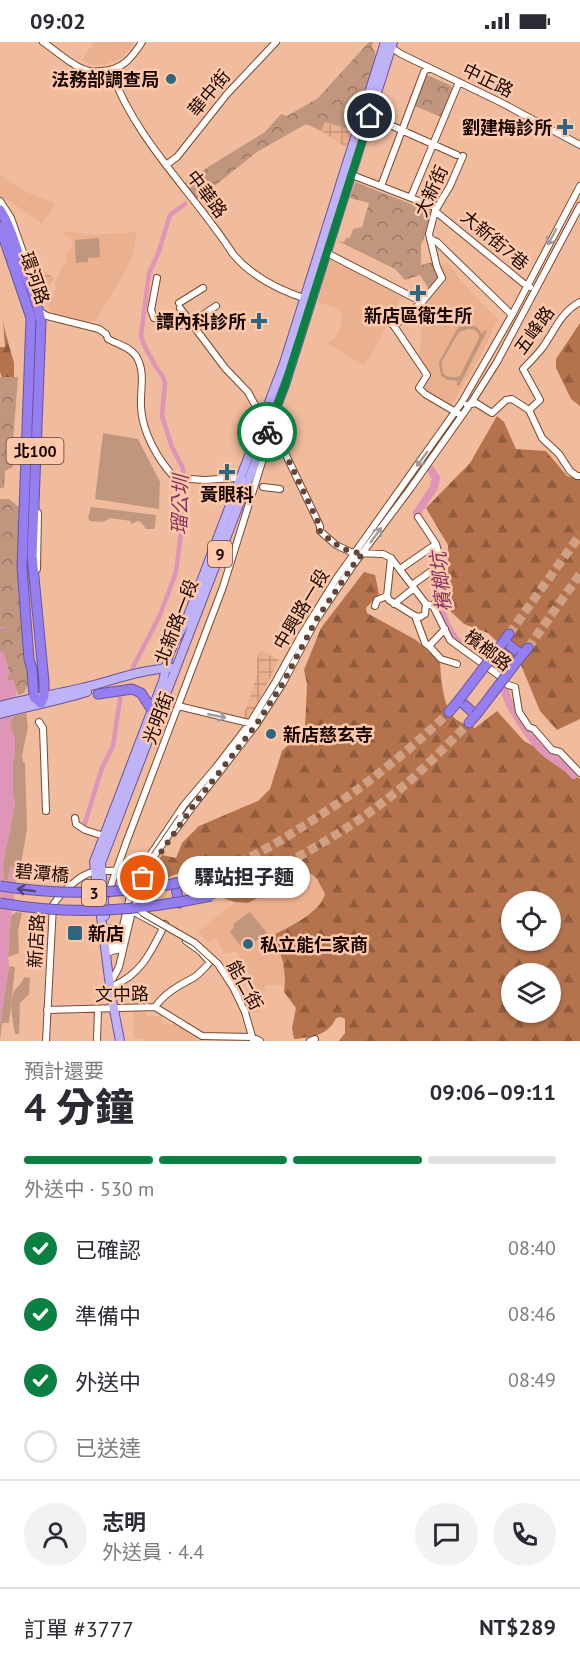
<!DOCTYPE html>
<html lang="zh-TW">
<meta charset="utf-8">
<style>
body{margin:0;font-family:"PT Sans","Noto Sans TC",sans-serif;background:#f2f2f3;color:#2b2b33;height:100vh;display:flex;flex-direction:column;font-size:22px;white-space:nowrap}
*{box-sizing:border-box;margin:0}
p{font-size:20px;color:#7c7c81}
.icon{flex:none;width:33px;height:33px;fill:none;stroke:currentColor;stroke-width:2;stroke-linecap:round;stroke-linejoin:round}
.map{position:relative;height:999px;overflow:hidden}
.sheet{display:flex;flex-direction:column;background:#fff;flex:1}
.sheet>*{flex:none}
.fabs{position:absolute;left:501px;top:849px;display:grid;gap:12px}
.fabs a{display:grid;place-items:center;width:60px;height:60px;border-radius:50%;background:#fff;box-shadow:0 2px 4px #0004;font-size:30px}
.pin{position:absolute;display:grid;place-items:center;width:51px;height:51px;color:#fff;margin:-26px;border:3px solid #fff;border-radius:50%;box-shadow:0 2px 6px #0007}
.courier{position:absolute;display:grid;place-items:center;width:60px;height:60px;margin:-30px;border:4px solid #0b8043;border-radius:50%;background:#fff;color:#222;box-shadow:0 2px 8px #0007}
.bubble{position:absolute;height:42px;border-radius:21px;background:#fff;box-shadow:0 2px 4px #0004;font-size:20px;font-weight:800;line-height:42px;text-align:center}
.summary em{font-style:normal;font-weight:800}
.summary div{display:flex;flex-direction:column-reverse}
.summary{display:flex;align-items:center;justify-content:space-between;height:102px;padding:0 24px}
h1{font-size:39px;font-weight:800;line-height:45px}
.bar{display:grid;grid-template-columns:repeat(4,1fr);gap:9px 6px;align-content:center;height:72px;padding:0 24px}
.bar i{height:8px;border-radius:4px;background:#e1e1e2}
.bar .current{background:#0b8043}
.bar p{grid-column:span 4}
.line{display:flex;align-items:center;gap:15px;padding:0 24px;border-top:2px solid #e1e1e2}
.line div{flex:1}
.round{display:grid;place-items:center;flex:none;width:63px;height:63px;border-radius:32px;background:#f2f2f3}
ol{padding:0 24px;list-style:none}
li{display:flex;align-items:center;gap:18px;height:66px}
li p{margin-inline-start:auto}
li .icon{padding:6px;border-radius:50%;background:#0b8043;color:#fff;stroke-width:4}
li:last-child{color:#7c7c81}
li i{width:33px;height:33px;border:3px solid #e1e1e2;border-radius:50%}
.status{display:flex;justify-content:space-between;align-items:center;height:42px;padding:0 30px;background:#fff;direction:ltr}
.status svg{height:16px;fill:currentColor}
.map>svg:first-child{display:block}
.built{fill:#ebb08e}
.industrial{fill:url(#industrial-grid)}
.grass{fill:#c0967e;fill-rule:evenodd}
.forest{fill:url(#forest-firs);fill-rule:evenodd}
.park{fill:url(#park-crowns)}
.water{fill:#df95b7}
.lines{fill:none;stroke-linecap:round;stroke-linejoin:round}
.stream{stroke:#df95b7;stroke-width:1.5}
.canal{stroke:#df95b7;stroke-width:4.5}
.river{stroke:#df95b7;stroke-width:8}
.highway-tunnel{stroke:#d0a085;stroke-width:9;stroke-dasharray:9 4.5;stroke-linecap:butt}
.minor-casing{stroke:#784a2f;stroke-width:8}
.major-casing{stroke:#69549c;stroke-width:10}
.highway-casing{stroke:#69549c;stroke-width:11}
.minor{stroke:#fff;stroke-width:6}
.major{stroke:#bfb2f6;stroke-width:8}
.highway{stroke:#957ef0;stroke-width:9}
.minor-bridge-casing{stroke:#784a2f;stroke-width:8;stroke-linecap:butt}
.highway-bridge-casing{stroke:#69549c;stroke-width:11;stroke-linecap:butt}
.minor-bridge{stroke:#fff;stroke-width:6}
.highway-bridge{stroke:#957ef0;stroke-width:9}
.oneway{stroke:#a29b99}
.oneway2{stroke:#564278}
.done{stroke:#634537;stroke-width:6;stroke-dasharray:0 10.8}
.route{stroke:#0b8043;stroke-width:8}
.poi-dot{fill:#2e6680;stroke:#ffc8aa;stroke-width:2}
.labels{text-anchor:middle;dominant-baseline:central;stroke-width:5;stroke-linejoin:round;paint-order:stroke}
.shield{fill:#ffc8aa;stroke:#5d4033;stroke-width:1.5}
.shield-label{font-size:16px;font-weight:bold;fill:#170600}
.poi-label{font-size:18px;font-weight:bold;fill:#170600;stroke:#ffc8aa;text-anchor:end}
.street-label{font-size:18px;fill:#170600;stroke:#ffc8aa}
.water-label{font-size:20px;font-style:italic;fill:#87315f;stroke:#ffc8aa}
</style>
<div class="status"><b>09:02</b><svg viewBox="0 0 49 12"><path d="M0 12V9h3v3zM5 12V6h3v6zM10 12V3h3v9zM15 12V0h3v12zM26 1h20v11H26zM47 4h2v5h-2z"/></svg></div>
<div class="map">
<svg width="580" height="999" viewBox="0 0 580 999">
<defs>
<pattern id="industrial-grid" width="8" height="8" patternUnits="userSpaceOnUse" patternTransform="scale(1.5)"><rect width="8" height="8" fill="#ebb08e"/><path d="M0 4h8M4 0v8" fill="none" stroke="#c99679"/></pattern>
<pattern id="forest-firs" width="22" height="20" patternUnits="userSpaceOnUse" patternTransform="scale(1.5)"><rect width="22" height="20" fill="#b4734d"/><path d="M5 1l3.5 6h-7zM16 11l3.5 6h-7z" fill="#915c3e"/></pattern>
<pattern id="park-crowns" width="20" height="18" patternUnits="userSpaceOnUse" patternTransform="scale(1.5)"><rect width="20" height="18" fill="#c0967e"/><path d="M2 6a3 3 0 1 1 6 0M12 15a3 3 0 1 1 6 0" fill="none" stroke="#9b7865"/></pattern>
</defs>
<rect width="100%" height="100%" fill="#f1bb9d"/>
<!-- built -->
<path class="built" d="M94,0H134L123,15L107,22L93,23L82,18Z
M0,132L19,146L40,156L56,161L42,181L0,153Z
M61,189L94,193L137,190L133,212L123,233L96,278L88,280L55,272L48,265L57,244L54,241L66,219V213L74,201Z
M330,217L402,254L373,310L364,323L328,302L331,297H334L339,288L343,273L338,266L318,260Z
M447,220L473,253L498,277L482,312L451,363L437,357L422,347L429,332L418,315L421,302V262L439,241L440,225Z
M312,832L317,837L325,852L324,859L311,871L274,893L283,920L285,937L284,943H266L260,958V970L250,971L249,964L252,945L249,931L236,909L225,912L215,896L208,901L198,890L235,860H243L273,845L276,839L287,835L291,836Z
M145,967L146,974H162V982H177L199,999H144V997L134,996L133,968Z"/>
<!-- industrial -->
<path class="industrial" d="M325,80L352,88L346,105L321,89Z
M34,223L54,236L43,258L30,226Z
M260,608L279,618L249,677L243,676L257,633V617Z"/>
<!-- grass -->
<path class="grass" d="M99,196L100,215L88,216V220L76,221L75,198Z
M468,283L477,285L482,292L485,288L487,289L459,344L456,343L458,339L448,338L441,334L439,320L456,289L459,285ZM468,287L475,288L479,293V296L460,334C454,336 447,336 443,331L442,319L459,290Z
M103,391L138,397L160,440L159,467L95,457Z
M91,465L156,473L155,485L154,487H146L141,480L138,479L131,482V479L110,476L103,480L90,479L88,476Z
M26,671L28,685L22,714L23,720L25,721L27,787L20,828L15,829L11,824L8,839L4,838L3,822L15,762L13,752V719L15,709L10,681L14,674Z
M16,870L22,871L18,889L19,911L8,915L11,874Z
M250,870L267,891L244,908L230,890L234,885L233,882Z
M12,924L15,926L9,981H2L0,999V982L9,925Z
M24,935L30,936L29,952L20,961L19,992H15C13,980 9,964 13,952C15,945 22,943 24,935Z"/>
<!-- forest -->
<path class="forest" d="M3,278L5,289L14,321V335L2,336L0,330V305H5Z
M580,281V364L571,357L556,326V317Z
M497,374L504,380L516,407L546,409L567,434L580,438V677L557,688L540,669L521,623L488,591L464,582L447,566L448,503L426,466L470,421Z
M364,530L375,533L379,552L366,566L367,571L416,598L440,620C441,636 443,669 457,678C462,682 469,683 475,686L497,669L524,699L546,711L580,737V999H339L345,991V977L341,975L336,976C328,994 312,995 294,997L292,986L296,966L284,950L285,936L283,920L274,893C290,884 321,870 325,852L317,837L312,832L291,836L287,835L276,839L267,851L248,861L235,860L220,855V832L216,817L161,838V830L153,827L162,813L176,816L182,801L199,784L258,759L270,747L282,709L305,686L307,642L304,628L321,586ZM512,860H550V898H512ZM512,932H550V970H512Z"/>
<!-- park -->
<path class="park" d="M369,0H373L372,5L375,9L376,16L352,88L325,80L321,89L306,82L257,110L197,158L184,142L208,125L265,90L281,72L287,74L318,56Z
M427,33L450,43L452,46L441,75L415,64Z
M355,140L434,171L421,203V223L433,220L439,236L429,247L420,233L405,238L395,227L338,199L344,200L346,196H350L353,187L362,185L369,161L350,156Z
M0,335H18L12,412L14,413L13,425L5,429L4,446H0Z
M0,457H9L20,466L29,641L24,651L18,653L13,638H8L6,636L0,613Z"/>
<!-- water -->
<path class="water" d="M0,607L1,611L4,610L10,633L7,634L8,638H13C18,653 19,667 10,681L12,686L11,689L15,694V709L13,719V752L15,762L3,822L4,838L8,839L10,824L15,829L16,842L11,874L8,911L9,925L0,982Z"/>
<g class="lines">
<!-- stream -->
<path class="stream" d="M0,586L6,585"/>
<!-- canal -->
<path class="canal" d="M130,631L160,573L176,530L182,482L184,442L183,426L172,405L162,374L165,341L163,335L156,325L144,303L141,294L149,231L158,212L170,173L185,162
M84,784L102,726L113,704L121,651"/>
<!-- river -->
<path class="river" d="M417,471L434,445L436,436L431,428
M439,550C439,571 447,588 460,603
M505,648C507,664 534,702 547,712C556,719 566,724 574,733"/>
<!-- highway-tunnel -->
<path class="highway-tunnel" d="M509,592L580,493
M528,606L580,532
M188,839C235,827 276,802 316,776C365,744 407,711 449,670
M211,854C284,827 354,787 413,736C432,718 451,699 469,681"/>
<defs>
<path id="minor" d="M43,0C55,8 70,22 83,27C89,30 95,30 102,29C122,28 132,16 142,0
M389,4L401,12L502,61L580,103
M111,29C136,99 193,150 233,212C251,234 279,248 306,257
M370,74L457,113
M166,123L177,115L227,52L276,0
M352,133L437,166
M381,144L424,30L428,26
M411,155L459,40
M0,159L11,176L30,230V240
M435,169L523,241L530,245
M430,197L437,200L512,273
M327,211L422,260
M157,236L151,268L154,276L174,284L191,281L216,264
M179,261L203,246
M180,266L225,326L248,350L260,372L266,375
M39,269L47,274L99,287L106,292L108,297C117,302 130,305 136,314C146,330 140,347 141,365C142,390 158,418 175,436L205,438L235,436L244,439
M386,277L394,284L427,333L419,346L425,352L459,372
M394,284L422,260L442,236L437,225L429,192L435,169L450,144L463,114
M467,363L476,361L492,371L506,358L512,357L529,368L542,396L559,412L570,429L577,434H580
M529,368L540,358L523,327C530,320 537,313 543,305C555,288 561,270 580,260
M262,396L279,404L286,413L320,484V489L336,503L353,511L383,512L391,516L426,562L433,564L450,598L497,632L508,643L515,645L519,670L529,685L534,687L552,708L560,710L580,731
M263,445L280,447
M418,475L436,502L439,512L437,558L433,564
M391,516L387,554L389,558L415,574L425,601L429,604
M37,527L38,471
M400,527L436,502
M412,543L437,525
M394,562L414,546
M375,564L377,558L387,554
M415,574L420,575L425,572L426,562
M445,587L429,604L441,617L457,622
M178,664L253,682
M39,680L43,686L46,769
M75,776L76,782L85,788L104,794
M174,790L193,764L256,683L283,641L316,578L354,522L410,447L473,358L497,320L580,164
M139,846L151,824
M108,852L126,801L223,545L267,404L264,397
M134,870L160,884
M107,886L123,888
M105,906L114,904L119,901L132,846L136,836L147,818L184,763L217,724L250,681L276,639L302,592L336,537L462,360L512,273L580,144
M106,911L120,907L124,902
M113,936L119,925L133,865
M113,944C142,932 152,908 165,882
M155,965C165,951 178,944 193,936C199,933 205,925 210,920L200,909L186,899
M47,968L155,965L202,994L252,995L260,999
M245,970L253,998
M46,999L53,863C60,852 79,833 93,830C101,828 109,830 117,828
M97,999L98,967
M310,999L315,997"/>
<path id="major" d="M0,664C27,656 54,653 82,646C106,641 129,631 154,628C160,627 165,625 172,626
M0,672C29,664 58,659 87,650
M105,874L101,821L285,343L393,0
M120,999L111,952L94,820L163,639L169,613L175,599L186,579L284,321L385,0"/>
<path id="highway" d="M0,168C11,185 16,206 23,226C30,244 38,261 41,280L32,514L44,640V654L41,661
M0,185L31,276L22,525L29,617L32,627L34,655L41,661
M509,592L504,599L522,613L528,606
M98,652L132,647L141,651L152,668
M449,670L459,658L476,673L469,681
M175,841L179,861"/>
</defs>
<!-- minor casing -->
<use href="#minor" class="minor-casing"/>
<!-- major casing -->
<use href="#major" class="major-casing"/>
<!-- highway casing -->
<use href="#highway" class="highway-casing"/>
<!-- minor -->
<use href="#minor" class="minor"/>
<!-- major -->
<use href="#major" class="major"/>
<!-- highway -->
<use href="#highway" class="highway"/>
<defs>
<path id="minor-bridge" d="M181,775L139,836L135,850L136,861L143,871L195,901L218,922L233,945L245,970"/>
<path id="highway-bridge" d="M459,658L504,599
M476,673L522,613
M0,844C63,854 126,852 188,839
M0,861C73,874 139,869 211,854"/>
</defs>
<!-- minor-bridge casing -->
<use href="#minor-bridge" class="minor-bridge-casing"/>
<!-- highway-bridge casing -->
<use href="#highway-bridge" class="highway-bridge-casing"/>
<!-- minor-bridge -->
<use href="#minor-bridge" class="minor-bridge"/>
<!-- highway-bridge -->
<use href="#highway-bridge" class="highway-bridge"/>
</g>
<!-- one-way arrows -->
<defs><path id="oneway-shaft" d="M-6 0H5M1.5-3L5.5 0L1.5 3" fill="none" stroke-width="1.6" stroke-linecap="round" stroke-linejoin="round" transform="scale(1.5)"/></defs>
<g class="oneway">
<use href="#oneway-shaft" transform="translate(552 195) rotate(118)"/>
<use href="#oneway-shaft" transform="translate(422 417) rotate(126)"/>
<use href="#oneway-shaft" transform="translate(376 493) rotate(-54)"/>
<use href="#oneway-shaft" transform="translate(217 674) rotate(11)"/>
</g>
<use class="oneway2" href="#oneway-shaft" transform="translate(26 848) rotate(-173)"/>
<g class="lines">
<!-- done -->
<path class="done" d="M143,836L193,764L256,683L283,641L316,578L354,522L363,511C345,511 333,501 320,489V484L286,413L279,404L264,397L267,390"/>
<!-- route -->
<path class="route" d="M267,390L285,343L370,74"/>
</g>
<!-- markers -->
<g class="poi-dot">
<circle cx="171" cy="37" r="6"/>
<path d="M562 76h6v6h6v6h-6v6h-6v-6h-6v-6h6z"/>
<path d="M415 242h6v6h6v6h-6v6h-6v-6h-6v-6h6z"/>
<path d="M256 270h6v6h6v6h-6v6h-6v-6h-6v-6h6z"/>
<path d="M224 421h6v6h6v6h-6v6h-6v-6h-6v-6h6z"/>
<circle cx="271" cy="692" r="6"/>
<rect x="67" y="883" width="16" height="16" rx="3"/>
<circle cx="248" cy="902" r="6"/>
</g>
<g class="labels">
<!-- shield labels -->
<g class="shield">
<rect x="6.5" y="396" width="57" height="26" rx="4.5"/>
<rect x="208" y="499" width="24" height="26" rx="4.5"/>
<rect x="82" y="838" width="24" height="26" rx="4.5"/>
</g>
<g class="shield-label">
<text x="35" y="409">北100</text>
<text x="220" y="512">9</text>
<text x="94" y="851">3</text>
</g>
<!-- poi labels -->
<g class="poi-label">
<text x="159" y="37">法務部調查局</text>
<text x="552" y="85">劉建梅診所</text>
<text x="418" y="273" text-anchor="middle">新店區衛生所</text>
<text x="246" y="279">譚內科診所</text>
<text x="227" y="452" text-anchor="middle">黃眼科</text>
<text x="283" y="692" text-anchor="start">新店慈玄寺</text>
<text x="88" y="891" text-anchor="start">新店</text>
<text x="260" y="902" text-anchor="start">私立能仁家商</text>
</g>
<!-- street labels -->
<g class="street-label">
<text transform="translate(488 38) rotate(26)">中正路</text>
<text transform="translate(209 51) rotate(-50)">華中街</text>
<text transform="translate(431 149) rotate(-65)">大新街</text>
<text transform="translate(207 152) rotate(53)">中華路</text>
<text transform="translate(495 198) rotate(40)">大新街7巷</text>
<text transform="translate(35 236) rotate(71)">環河路</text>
<text transform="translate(534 288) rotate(-54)">五峰路</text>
<text transform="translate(301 567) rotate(-59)">中興路一段</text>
<text transform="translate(176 580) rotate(-69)">北新路一段</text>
<text transform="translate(488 608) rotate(38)">檳榔路</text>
<text transform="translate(158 676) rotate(-69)">光明街</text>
<text transform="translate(42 831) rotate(5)">碧潭橋</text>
<text transform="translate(36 899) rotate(-87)">新店路</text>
<text transform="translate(245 943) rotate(61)">能仁街</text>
<text transform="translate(122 952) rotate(-1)">文中路</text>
</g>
<!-- water labels -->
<g class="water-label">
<text transform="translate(180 463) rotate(-88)">瑠公圳</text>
<text transform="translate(441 540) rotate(-96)">檳榔坑</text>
</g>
</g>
</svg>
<div class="fabs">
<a><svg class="icon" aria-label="locate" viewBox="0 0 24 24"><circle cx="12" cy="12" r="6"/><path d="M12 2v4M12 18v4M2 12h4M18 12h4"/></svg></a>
<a><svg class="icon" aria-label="layers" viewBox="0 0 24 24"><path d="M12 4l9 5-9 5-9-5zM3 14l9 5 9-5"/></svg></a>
</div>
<div class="pin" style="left:143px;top:836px;background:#ea580c"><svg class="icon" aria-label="bag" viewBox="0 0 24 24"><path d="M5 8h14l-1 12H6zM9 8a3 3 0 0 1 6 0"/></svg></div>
<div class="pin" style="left:370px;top:74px;background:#1f2937"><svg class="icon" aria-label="home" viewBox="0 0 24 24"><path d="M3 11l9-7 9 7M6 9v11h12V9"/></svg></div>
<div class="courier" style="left:267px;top:390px"><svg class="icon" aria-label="bike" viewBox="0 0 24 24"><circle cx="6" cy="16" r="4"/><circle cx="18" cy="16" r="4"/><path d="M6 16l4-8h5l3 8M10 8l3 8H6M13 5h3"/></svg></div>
<div class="bubble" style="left:178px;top:814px;width:132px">驛站担子麵</div>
</div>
<section class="sheet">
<div class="summary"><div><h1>4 分鐘</h1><p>預計還要</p></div><em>09:06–09:11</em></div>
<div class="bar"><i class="current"></i><i class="current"></i><i class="current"></i><i></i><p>外送中 · 530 m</p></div>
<ol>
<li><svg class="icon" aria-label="check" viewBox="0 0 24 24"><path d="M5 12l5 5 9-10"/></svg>已確認<p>08:40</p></li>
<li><svg class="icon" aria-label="check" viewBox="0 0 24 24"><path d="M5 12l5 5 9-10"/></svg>準備中<p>08:46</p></li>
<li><svg class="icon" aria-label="check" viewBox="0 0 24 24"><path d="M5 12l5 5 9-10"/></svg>外送中<p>08:49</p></li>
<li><i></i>已送達</li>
</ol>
<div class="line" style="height:108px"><a class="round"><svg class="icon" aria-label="person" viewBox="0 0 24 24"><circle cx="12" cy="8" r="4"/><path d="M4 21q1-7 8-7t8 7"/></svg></a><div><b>志明</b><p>外送員 · 4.4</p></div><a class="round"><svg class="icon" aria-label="chat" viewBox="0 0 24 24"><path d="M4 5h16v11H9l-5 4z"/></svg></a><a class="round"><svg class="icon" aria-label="phone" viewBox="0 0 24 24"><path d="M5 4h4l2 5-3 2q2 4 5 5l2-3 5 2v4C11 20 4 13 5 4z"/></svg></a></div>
<div class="line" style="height:78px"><div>訂單 #3777</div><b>NT$289</b></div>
</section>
